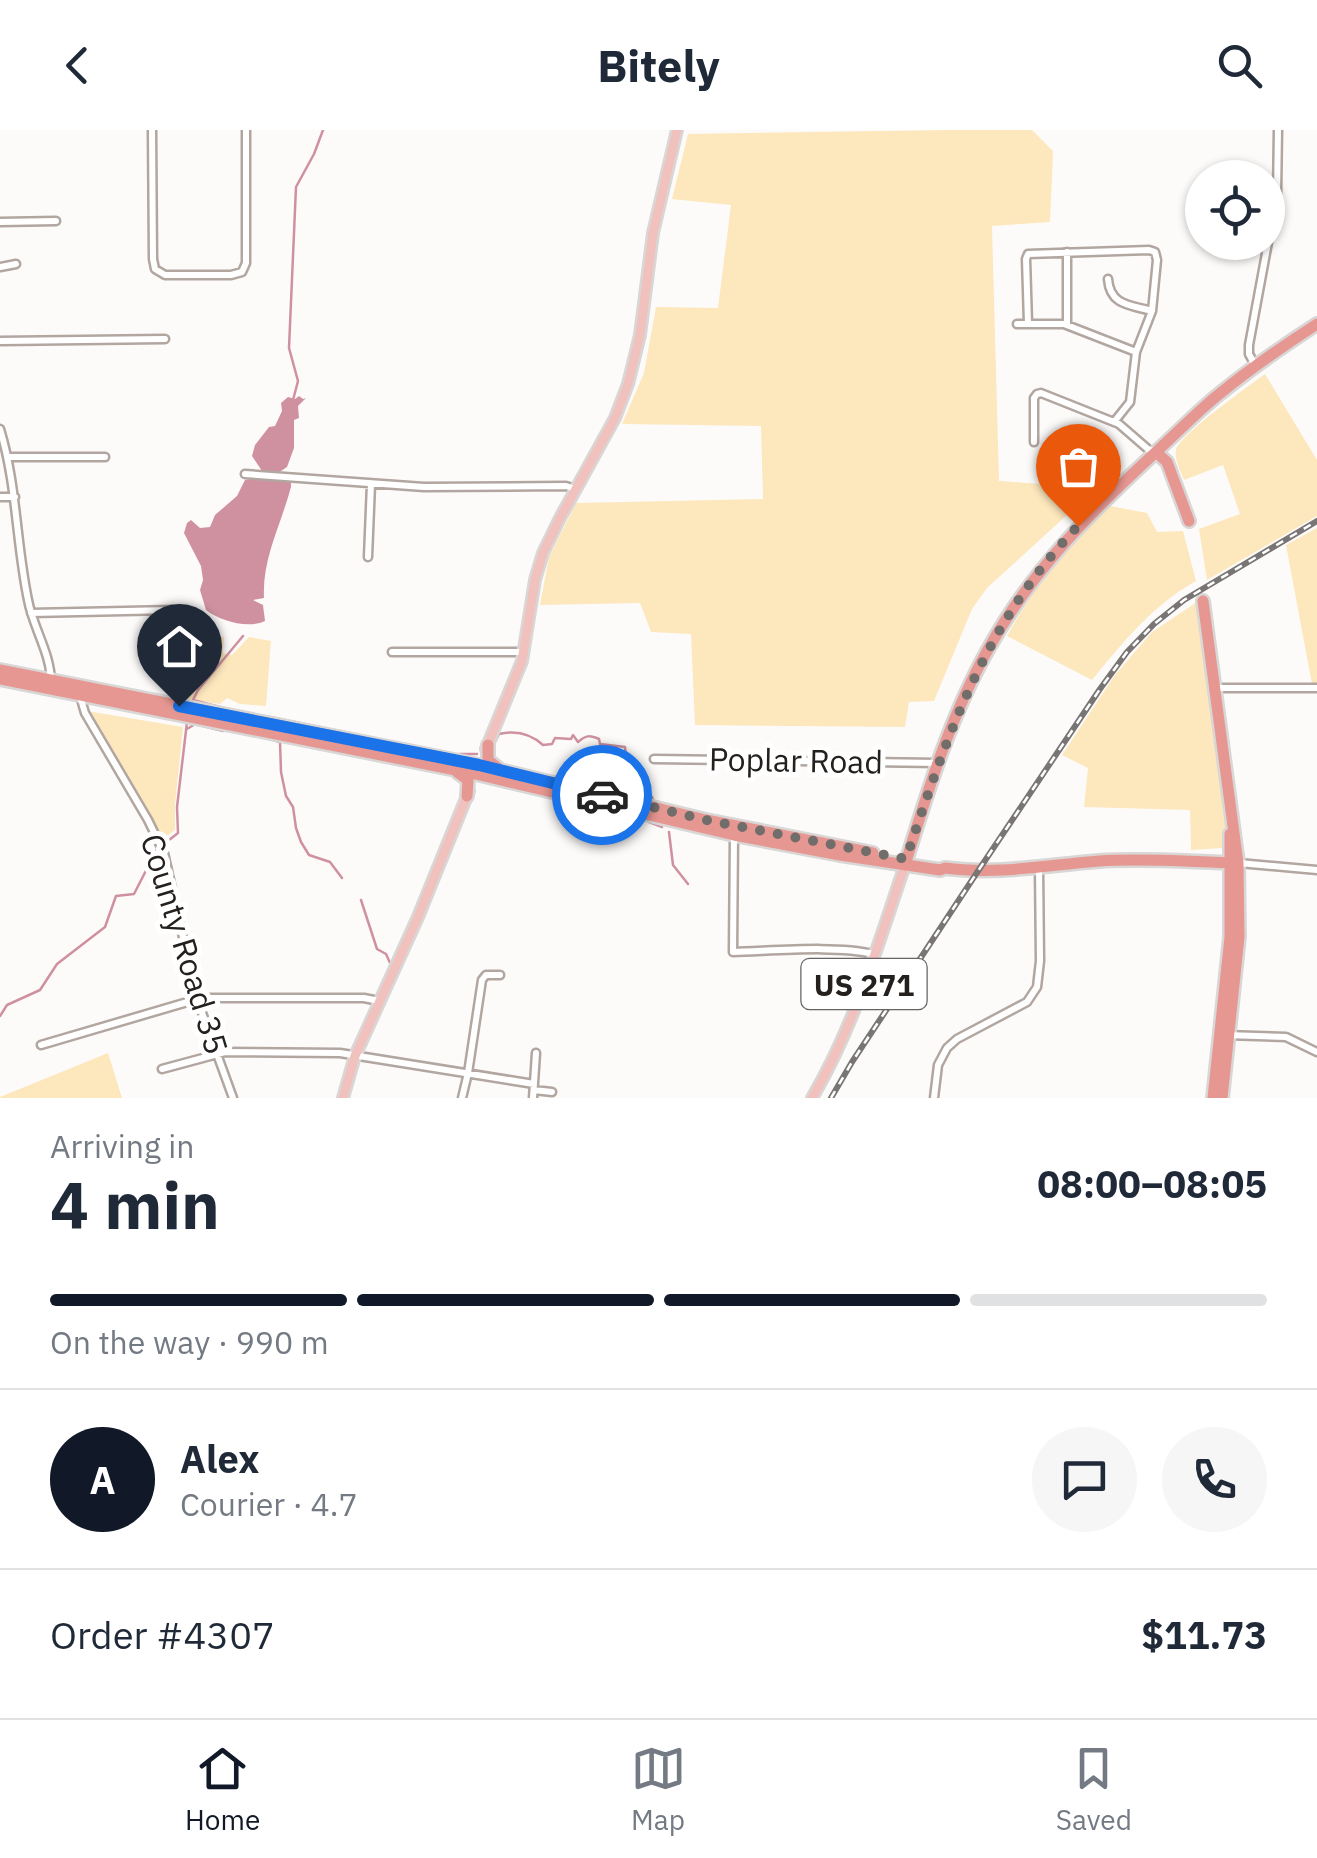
<!DOCTYPE html>
<meta charset="utf-8">
<style>
body{margin:0;font-family:"IBM Plex Sans",sans-serif;background:#f6f6f7;color:#1f2937;height:100vh;display:flex;flex-direction:column;font-size:38px;white-space:nowrap}
*{box-sizing:border-box;margin:0}
p{font-size:32px;color:#747a83}
.icon{flex:none;width:55px;height:55px;fill:none;stroke:currentColor;stroke-width:2;stroke-linecap:round;stroke-linejoin:round}
.map{position:relative;height:968px;overflow:hidden}
.details{display:flex;flex-direction:column;background:#fff;flex:1}
.details>*{flex:none}
.fabs{position:absolute;left:1185px;top:30px;display:grid;gap:20px}
.fabs a{display:grid;place-items:center;width:100px;height:100px;border-radius:50%;background:#fff;box-shadow:0 2px 8px #0004;font-size:50px}
.pin{position:absolute;display:grid;place-items:center;width:85px;height:85px;color:#fff;margin:-102px -42px;border-radius:50% 50% 50% 0;rotate:-45deg;box-shadow:0 0 10px #0007}
.pin .icon{rotate:45deg}
.courier{position:absolute;display:grid;place-items:center;width:100px;height:100px;margin:-50px;border:8px solid #1a73e8;border-radius:50%;background:#fff;color:#222;box-shadow:0 2px 12px #0007}
.overview em{font-style:normal;font-weight:800}
.overview div{display:flex;flex-direction:column-reverse}
.overview{display:flex;align-items:center;justify-content:space-between;height:170px;padding:0 50px}
h1{font-size:65px;font-weight:800;line-height:75px}
.bar{display:grid;grid-template-columns:repeat(4,1fr);gap:15px 10px;align-content:center;height:120px;padding:0 50px}
.bar i{height:12px;border-radius:8px;background:#e0e1e3}
.bar .on{background:#111827}
.bar p{grid-column:span 4}
.line{display:flex;align-items:center;gap:25px;padding:0 50px;border-top:2px solid #e0e1e3}
.line div{flex:1}
.round{display:grid;place-items:center;flex:none;width:105px;height:105px;border-radius:52px;background:#f6f6f7}
header{display:flex;justify-content:space-between;align-items:center;height:130px;padding:0 50px;background:#fff;font-size:45px;font-weight:800}
.tab-bar{display:flex;justify-content:space-around;align-items:center;height:140px;border-top:2px solid #e0e1e3;background:#fff;font-size:28px;color:#747a83}
.tab-bar a{display:grid;justify-items:center;gap:5px}
.tab-bar .on{color:#111827}
.map>svg:first-child{display:block}
.green{fill:#fde7bd}
.water{fill:#cf919f}
.lines{fill:none;stroke-linecap:round;stroke-linejoin:round}
.stream{stroke:#cf919f;stroke-width:2.5}
.minor-casing{stroke:#b2a6a0;stroke-width:11}
.major-casing{stroke:#d8d7d6;stroke-width:14}
.highway-casing{stroke:#d8d7d6;stroke-width:16}
.minor{stroke:#fff;stroke-width:6}
.major{stroke:#f1c1bd;stroke-width:9}
.highway{stroke:#e79791;stroke-width:11}
.rail-casing{stroke:#787574;stroke-width:6}
.rail{stroke:#fff;stroke-width:2.5;stroke-dasharray:8;stroke-linecap:butt}
.done{stroke:#706d6b;stroke-width:10;stroke-dasharray:0 18}
.route{stroke:#1a73e8;stroke-width:12}
.labels{text-anchor:middle;dominant-baseline:central;stroke-width:10;stroke-linejoin:round;paint-order:stroke}
.shield{fill:#fff;stroke:#666362;stroke-width:2.5}
.shield-label{font-size:30px;font-weight:bold;fill:#24201e}
.street-label{font-size:32px;fill:#24201e;stroke:#fff}
</style>
<header><svg class="icon" aria-label="back" viewBox="0 0 24 24"><path d="M15 5l-7 7 7 7"/></svg>Bitely<svg class="icon" aria-label="search" viewBox="0 0 24 24"><circle cx="10" cy="10" r="6"/><path d="M15 15l6 6"/></svg></header>
<div class="map">
<svg width="1317" height="968" viewBox="0 0 1317 968">
<rect width="100%" height="100%" fill="#fdfbfa"/>
<!-- green -->
<path class="green" d="M947,0H1032L1053,21L1050,92L992,96L999,351L1043,354L1067,385L987,458L972,479L934,571L909,572L905,597L695,595L691,504L651,502L640,473L540,475L549,427L576,373L763,369L761,296L622,294L644,243L656,177L718,178L731,75L672,69L688,4Z
M1265,244L1317,330V386L1207,450L1199,399L1240,384L1223,335L1184,350C1181,342 1174,329 1176,320C1178,306 1250,255 1265,244Z
M1110,376L1147,383L1157,402L1183,401L1196,451C1153,475 1123,512 1092,550L1007,506C1033,458 1071,414 1110,376Z
M1317,398V554H1312L1286,415Z
M1197,472L1226,691L1222,718L1191,720L1190,680L1084,677L1088,638L1062,625L1115,545L1152,502Z
M224,507L223,523L232,525L249,507L271,511L266,576L240,574L227,568L220,574L187,569L194,559L195,508Z
M87,581L183,597L175,675V700L162,710Z
M108,923L122,968H0V967Z"/>
<!-- water -->
<path class="water" d="M299,266L303,269L306,268L298,276L299,288L294,290V318L287,337L281,341H262L252,326L255,315L269,297L275,296L282,281L281,273L288,267L295,269Z
M262,347L287,349L291,353V357C281,395 262,428 264,468L253,470L263,475L265,491C248,499 220,491 206,480L200,460L203,450L201,436L184,403L187,393L191,390L200,398L210,397L215,385L237,366L245,350Z"/>
<g class="lines">
<!-- stream -->
<path class="stream" d="M293,270L298,251L289,218L296,57L314,24L323,0
M193,570L224,578
M192,572L198,560L243,506
M228,579L285,590
M290,591L324,598
M187,599L195,594L223,601
M335,600L353,604
M357,605L386,611
M266,608L280,612L281,642L286,666L293,677L296,698L301,712L309,725L330,732L342,748
M395,612L450,623
M493,616L499,604C516,600 531,604 543,615L552,614L555,608L571,609L573,605L578,612C586,605 590,605 599,609L600,614L625,617L626,628L637,632
M459,624H477
M642,657L644,661L652,667L653,670
M649,692L662,697
M669,702L673,735L688,754
M164,714L178,703L177,677L187,592
M361,770L377,819L386,824L391,835
M0,886L7,875L40,860L57,834L105,797L116,766L134,764L157,719"/>
<defs>
<path id="minor" d="M152,0L153,129L155,139L165,145H231L242,142L246,133V0
M0,92L56,91
M1067,122V195
M0,137L16,134
M1108,149C1110,176 1131,175 1152,181
M1028,193L1026,129L1028,124L1149,120L1155,122L1157,130L1152,181L1136,222L1130,272L1114,292
M1017,194H1064L1136,222
M0,211L165,209
M1255,235L1249,224V215L1277,64L1278,0
M0,299C17,355 16,413 28,470C33,498 51,523 51,553
M1034,312V268L1037,264L1041,263L1119,294L1149,320L1155,321
M8,327H105
M245,344L424,357L566,356L576,359
M0,367H15
M368,427L371,354
M31,483L172,480
M392,522H524
M1216,558H1317
M80,566L85,583L148,690L164,723L197,869L233,968
M654,629L938,633
M734,705L733,822C773,821 836,815 874,824
M1239,733L1317,740
M1226,905L1286,907L1317,922
M41,915L201,868H364L379,871
M162,939L225,922L340,923L534,954
M534,960L552,962
M462,968L468,943L482,850L486,845H500
M533,968L536,923
M934,968L938,935L947,918L957,909L1027,872L1037,857L1040,831L1039,737"/>
<path id="major" d="M486,619L522,531L535,450L543,423L560,388L615,288L628,254L640,205L653,103L677,0
M343,968L355,926L418,787L469,661
M812,968C855,895 878,814 905,735"/>
<path id="highway" d="M1156,322L1167,332L1189,391
M1203,471L1238,733L1239,807L1222,968
M0,540L479,635L706,690L873,723
M0,549L476,644L734,705L840,725L940,740L945,738C997,745 1047,735 1099,731C1146,728 1191,732 1238,733
M488,615V630L498,638
M457,642L468,650L467,666
M905,735C928,660 951,584 990,516C1033,439 1093,380 1157,321C1178,302 1197,282 1218,265C1250,239 1283,216 1317,194
M1213,968L1230,807V704"/>
</defs>
<!-- minor casing -->
<use href="#minor" class="minor-casing"/>
<!-- major casing -->
<use href="#major" class="major-casing"/>
<!-- highway casing -->
<use href="#highway" class="highway-casing"/>
<!-- minor -->
<use href="#minor" class="minor"/>
<!-- major -->
<use href="#major" class="major"/>
<!-- highway -->
<use href="#highway" class="highway"/>
<defs>
<path id="rail" d="M831,968L852,932L978,741L1100,559L1127,522L1154,494L1184,470L1317,391"/>
</defs>
<!-- rail casing -->
<use href="#rail" class="rail-casing"/>
<!-- rail -->
<use href="#rail" class="rail"/>
</g>
<g class="lines">
<!-- done -->
<path class="done" d="M602,665L706,690L906,729C948,604 984,494 1078,396"/>
<!-- route -->
<path class="route" d="M179,576L479,635L602,665"/>
</g>
<g class="labels">
<!-- shield labels -->
<rect class="shield" x="801.5" y="829" width="125" height="50" rx="8"/>
<g class="shield-label">
<text x="864" y="854">US 271</text>
</g>
<!-- street labels -->
<g class="street-label">
<text transform="translate(796 630) rotate(1)">Poplar Road</text>
<text transform="translate(185 814) rotate(73)">County Road 35</text>
</g>
</g>
</svg>
<div class="fabs">
<a><svg class="icon" aria-label="locate" viewBox="0 0 24 24"><circle cx="12" cy="12" r="6"/><path d="M12 2v4M12 18v4M2 12h4M18 12h4"/></svg></a>
</div>
<div class="pin" style="left:1078px;top:396px;background:#ea580c"><svg class="icon" aria-label="bag" viewBox="0 0 24 24"><path d="M5 8h14l-1 12H6zM9 8a3 3 0 0 1 6 0"/></svg></div>
<div class="pin" style="left:179px;top:576px;background:#1f2937"><svg class="icon" aria-label="home" viewBox="0 0 24 24"><path d="M3 11l9-7 9 7M6 9v11h12V9"/></svg></div>
<div class="courier" style="left:602px;top:665px"><svg class="icon" aria-label="car" viewBox="0 0 24 24"><path d="M5 17H2v-5l4-1 3-4h7l3 4 3 1v5h-3M9 17h6M6 11h13"/><circle cx="7" cy="17" r="2"/><circle cx="17" cy="17" r="2"/></svg></div>
</div>
<section class="details">
<div class="overview"><div><h1>4 min</h1><p>Arriving in</p></div><em>08:00–08:05</em></div>
<div class="bar"><i class="on"></i><i class="on"></i><i class="on"></i><i></i><p>On the way · 990 m</p></div>
<div class="line" style="height:180px"><b class="round" style="background:#111827;color:#fff">A</b><div><b>Alex</b><p>Courier · 4.7</p></div><a class="round"><svg class="icon" aria-label="chat" viewBox="0 0 24 24"><path d="M4 5h16v11H9l-5 4z"/></svg></a><a class="round"><svg class="icon" aria-label="phone" viewBox="0 0 24 24"><path d="M5 4h4l2 5-3 2q2 4 5 5l2-3 5 2v4C11 20 4 13 5 4z"/></svg></a></div>
<div class="line" style="height:130px"><div>Order #4307</div><b>$11.73</b></div>
</section>
<nav class="tab-bar">
<a class="on"><svg class="icon" aria-label="home" viewBox="0 0 24 24"><path d="M3 11l9-7 9 7M6 9v11h12V9"/></svg>Home</a>
<a><svg class="icon" aria-label="map" viewBox="0 0 24 24"><path d="M3 6l6-2 6 2 6-2v14l-6 2-6-2-6 2zM9 4v14M15 6v14"/></svg>Map</a>
<a><svg class="icon" aria-label="saved" viewBox="0 0 24 24"><path d="M7 4h10v16l-5-4-5 4z"/></svg>Saved</a>
</nav>
